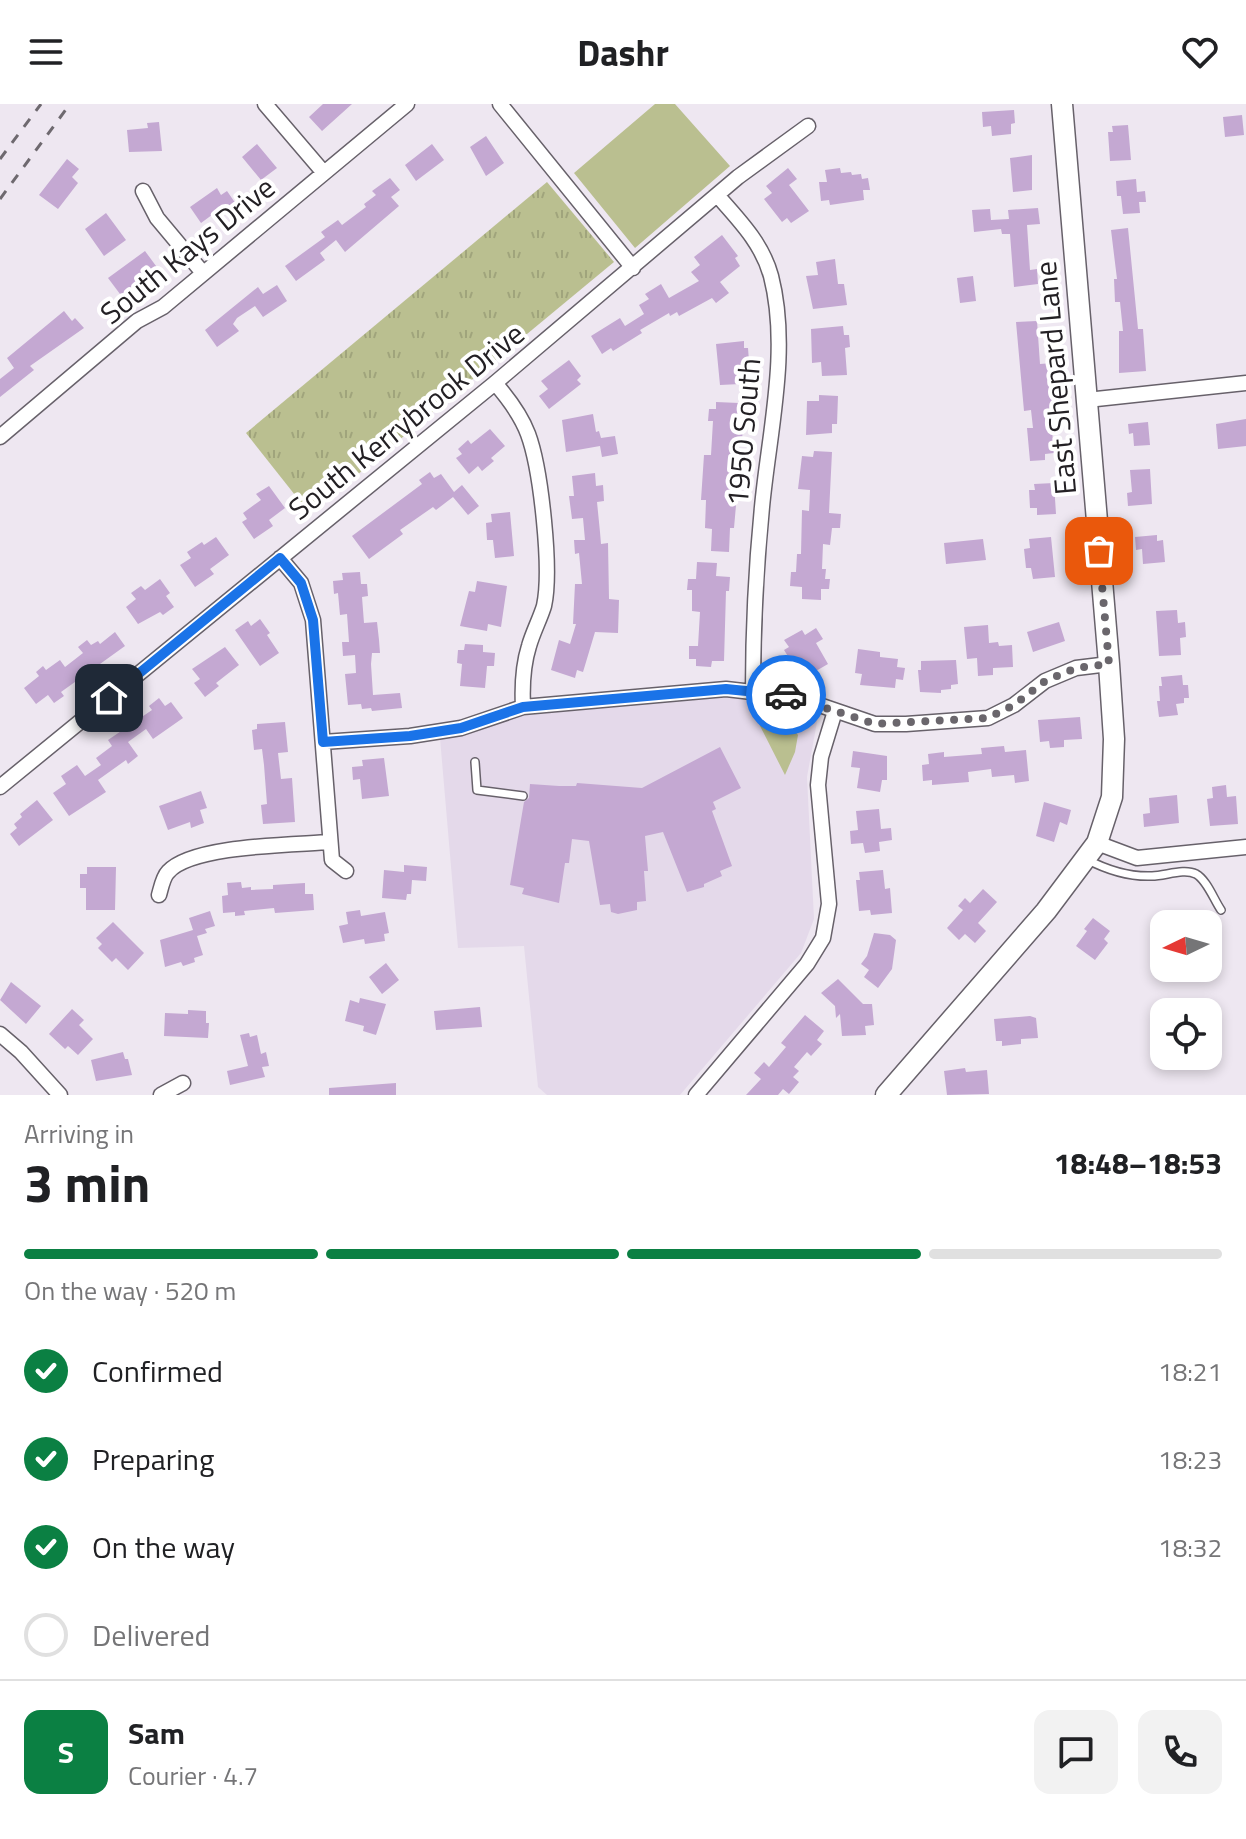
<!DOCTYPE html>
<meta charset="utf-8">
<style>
body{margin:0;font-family:"Titillium Web",sans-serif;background:#f2f2f2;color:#202124;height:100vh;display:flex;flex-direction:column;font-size:30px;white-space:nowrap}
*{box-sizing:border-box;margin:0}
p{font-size:26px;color:#757577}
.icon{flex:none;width:44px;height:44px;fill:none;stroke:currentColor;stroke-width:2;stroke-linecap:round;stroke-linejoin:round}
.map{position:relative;height:991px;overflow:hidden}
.details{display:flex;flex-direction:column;background:#fff;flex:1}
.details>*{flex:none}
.needle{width:52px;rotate:265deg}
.controls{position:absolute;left:1150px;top:806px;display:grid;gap:16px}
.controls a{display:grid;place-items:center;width:72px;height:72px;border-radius:16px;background:#fff;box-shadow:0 4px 12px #0003;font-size:40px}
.pin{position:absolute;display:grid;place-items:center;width:68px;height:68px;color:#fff;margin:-34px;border-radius:16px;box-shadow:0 4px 12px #0006}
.courier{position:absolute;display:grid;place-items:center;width:80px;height:80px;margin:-40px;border:6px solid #1a73e8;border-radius:50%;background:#fff;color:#222;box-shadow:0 2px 10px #0007}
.headline em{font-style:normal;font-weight:700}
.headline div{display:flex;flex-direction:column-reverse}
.headline{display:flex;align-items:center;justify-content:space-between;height:136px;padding:0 24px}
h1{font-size:52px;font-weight:700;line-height:60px}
.bar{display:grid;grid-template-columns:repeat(4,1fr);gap:12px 8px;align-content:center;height:96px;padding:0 24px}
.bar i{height:10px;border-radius:6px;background:#e0e0e0}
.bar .active{background:#0b8043}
.bar p{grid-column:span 4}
.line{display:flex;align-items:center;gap:20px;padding:0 24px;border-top:2px solid #e0e0e0}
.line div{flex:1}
.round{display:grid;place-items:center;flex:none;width:84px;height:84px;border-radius:16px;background:#f2f2f2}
ol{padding:0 24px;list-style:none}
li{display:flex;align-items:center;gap:24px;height:88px}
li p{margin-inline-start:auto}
li .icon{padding:8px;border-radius:50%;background:#0b8043;color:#fff;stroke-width:4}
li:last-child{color:#757577}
li i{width:44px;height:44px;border:4px solid #e0e0e0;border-radius:50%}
header{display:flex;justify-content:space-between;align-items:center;height:104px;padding:0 24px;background:#fff;font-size:36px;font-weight:700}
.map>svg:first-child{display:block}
.built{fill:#e4d9ea}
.grass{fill:url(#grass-tufts)}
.park{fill:#babf90}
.building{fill:#c4a8d2}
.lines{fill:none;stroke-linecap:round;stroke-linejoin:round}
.lane-casing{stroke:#67616a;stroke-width:10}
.street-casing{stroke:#67616a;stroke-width:17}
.secondary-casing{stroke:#67616a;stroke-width:23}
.lane{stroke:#fff;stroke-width:7}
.street{stroke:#fff;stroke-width:14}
.secondary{stroke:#fff;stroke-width:20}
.rail{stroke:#6e696f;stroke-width:3;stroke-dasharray:10 10;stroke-linecap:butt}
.done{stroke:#6a666c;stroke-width:8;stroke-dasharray:0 14.4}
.route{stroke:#1a73e8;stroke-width:10}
.labels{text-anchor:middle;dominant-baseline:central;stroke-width:8;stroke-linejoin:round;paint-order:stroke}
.street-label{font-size:30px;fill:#232024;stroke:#fff}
</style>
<header><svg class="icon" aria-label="menu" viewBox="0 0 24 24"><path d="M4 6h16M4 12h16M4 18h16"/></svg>Dashr<svg class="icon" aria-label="heart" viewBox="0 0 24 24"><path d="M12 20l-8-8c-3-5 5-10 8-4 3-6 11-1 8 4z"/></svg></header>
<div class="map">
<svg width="1246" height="991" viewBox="0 0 1246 991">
<defs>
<pattern id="grass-tufts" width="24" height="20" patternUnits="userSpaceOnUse" patternTransform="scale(2)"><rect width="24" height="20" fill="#babf90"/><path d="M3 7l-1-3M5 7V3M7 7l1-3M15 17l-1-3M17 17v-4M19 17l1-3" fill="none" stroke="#a0a47c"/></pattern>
</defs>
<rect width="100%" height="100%" fill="#eee7f1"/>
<!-- built -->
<path class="built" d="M729,593L775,598L819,607L807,673L814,815L801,849L680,991H547L538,983L524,842L458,844L440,634L506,613Z"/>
<!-- grass -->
<path class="grass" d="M547,78L614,158L310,410L246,329Z"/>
<!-- park -->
<path class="park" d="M655,0H675L730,62L635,144L574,69Z
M757,616L794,626L798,631L795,648L785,671Z"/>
<!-- building -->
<path class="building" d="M323,0H352L322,27L309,13Z
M1014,6L1015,19L1011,20V30L992,32L991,22L983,23L982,8Z
M1242,11L1244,31L1225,33L1223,13Z
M159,18L162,47L129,48L127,26L148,24L147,19Z
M1128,21L1131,56L1110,57L1108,28H1113L1112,22Z
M486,32L504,59L486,72L470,43Z
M257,40L277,64L261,76L242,53Z
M432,40L444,56L416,77L405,61Z
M1032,51V86L1013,88L1010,54Z
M67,55L79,65L72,73L78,79L58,105L39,91Z
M788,64L797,75L789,81L809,107L791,119L787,114L782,118L764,95L772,89L766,82Z
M840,64L841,69L851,68L852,71L861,70L862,75L868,74L870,86H863L864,96L830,101L829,96L821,97L819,78H827L825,66Z
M390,74L400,86L391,93L399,102L345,148L336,136L320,149L325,156L296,177L285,162L325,133L321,128L338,116L342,121L366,103L364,100L376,91L372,87Z
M1136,75L1137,88L1145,87L1146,98H1139L1140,109L1123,110L1121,92H1117L1116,77Z
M217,84L221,91L227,87L236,100L223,109L220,105L201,119L190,103Z
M1038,104L1040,120L1027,121L1030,166L1037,165L1038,180L1014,183L1010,130H1002L1001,125L974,128L972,106L990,105L991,116L1009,115L1008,106Z
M106,109L126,136L104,152L85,125Z
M1128,124L1138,225H1143L1146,267L1119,269V227H1123L1120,198H1115L1114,175H1117L1111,126Z
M722,131L738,152L735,154L740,162L720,178L729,189L716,199L712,194L679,212L677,208L670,212L669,209L640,226L642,229L613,247L611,244L602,250L591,232L620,214L625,222L644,210L639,201L649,195L645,190L661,180L669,194L699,177L691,168L700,161L694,153Z
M145,147L159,166L123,194L108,174Z
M835,155L838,180H844L847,201L813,205L806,172L818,171L816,158Z
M973,172L976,197L960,199L957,174Z
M277,181L287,197L263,213L255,202L237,214L233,220L239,227L217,243L205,226L258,183L263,190Z
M64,207L72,217L75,214L84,224L30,262L34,266L0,293V275L14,264L7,254Z
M1037,217L1040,260L1053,259L1056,304H1050L1054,349L1045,350V356L1030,357L1027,324H1033L1031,306L1024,307L1016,218Z
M843,222L844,231H849L850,243L845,244L847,271L822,272L821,258L812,259L811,225Z
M744,237V244H748L749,257L741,258L740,280L720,281L716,240Z
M569,256L581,272L577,276L581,280L549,305L539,292L548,285L541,277Z
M819,291L838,292L837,320H832V329L806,331L807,297H819Z
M716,298L739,299L738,322H743L742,337L735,336L733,376H738L737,390L734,424H730L729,448L711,447L712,425L705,424L706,396H701L704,351H711L713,317H708L709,305H716Z
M593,310L596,328L599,327L601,334L615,332L618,350L602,353L600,342L566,348L562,316Z
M1246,315V342L1218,345L1216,320Z
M1148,318L1150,341L1134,342L1133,329L1129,330L1128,320Z
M490,325L505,342L491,354L494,357L482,367L478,362L469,370L456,354L462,350L458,345L468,336L471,340Z
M814,347L832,348L829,409L841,410L840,424H832L830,441L823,440L822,465H826L825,475H830L829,485H821V496L802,495V483L790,482L791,468H796L797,450H801L802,406L809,407L810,386L798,385L802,352L813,353Z
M1150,365L1152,400L1128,402L1127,389L1132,388L1130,366Z
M430,368L434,374L441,370L454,388L462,381L479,402L468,411L453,393L436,406L433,403L400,426L403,430L369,455L352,432L422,380L419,376Z
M595,369L596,382L603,381L604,397L597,398L600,428L601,440L608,439L609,495L619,496L618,529L595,528L583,568L577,566L575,574L551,566L559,536L570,540L576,520H573L575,480H582L579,449L575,450L574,436H585L583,414L572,415L569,392H574L572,372Z
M1054,379L1056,410L1037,411V404H1030L1029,386H1035L1034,380Z
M269,382L285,404L269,416L273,422L254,435L242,418L247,415L243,409L261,396L256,390Z
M510,408L514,452L495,454L493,436H487L486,419L492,418L491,410Z
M1157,431V437L1163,436L1165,458L1143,460L1142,445L1136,446L1135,433Z
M216,433L229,451L210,465L214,470L195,483L180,461L191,454L187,448L202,438L204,441Z
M1051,433L1055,473L1033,475L1031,464H1026L1024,445L1030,444L1029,435Z
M983,435L986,456L946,460L944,439Z
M697,458L717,459L716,472L730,473L729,487H726L724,557H712L711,563L696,562V555H689V542H698L700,508L692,507V486H687L688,475H696Z
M360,468L361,480H367L368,492L362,493L364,519L377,518L379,536L380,549H372L371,560L373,591L400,589L402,604L372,607L371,604L362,605L361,600L348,601L345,570L356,569L355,551L343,552L342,538H349L347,510L340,511L338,489L334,490L333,477L343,476L342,469Z
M160,475L170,489L166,492L174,503L163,511L160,508L138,520L126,503L136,495L131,489L141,482L145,486Z
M477,477L507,482L501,523L488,520L487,527L460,522L469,487L475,488Z
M1177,506L1178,519L1185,518L1186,533L1180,534L1181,551L1159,552L1156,507Z
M260,515L270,529L267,531L279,549L260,562L235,526L248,517L251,522Z
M1059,518L1065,537L1033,548L1027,528Z
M988,521L989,539L998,538L999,542L1012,541L1013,563L993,564V571L978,572L977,554L967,555L964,523Z
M816,524L823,535L816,539L828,560L809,571L795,554L791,557L784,546L789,543L784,536L802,526L805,531Z
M115,528L125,542L61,588L64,592L54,599L48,591L36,600L24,584L39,572L36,568L43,562L46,566L60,556L65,563L83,549L78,543L87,536L91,541L98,537L100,540Z
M465,540L483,541V548L495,549L494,562H487L485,584L460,582L462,560L457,559L458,546H464Z
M225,543L239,561L216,579L219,582L205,593L194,579L200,575L192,565Z
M858,545L880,548V553L898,555L897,563L905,564L903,576L896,575L895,584L860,581L862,570L855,569Z
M956,556L958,580L951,581V585L941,586V589L920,588L918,566H921V557Z
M1182,571L1183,581H1188L1189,594H1184V599L1176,600L1178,611L1159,613L1157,597H1160L1159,582H1162L1161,573Z
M159,594L165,602L171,598L183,614L153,635L146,625L128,638L138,652L128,660L126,656L98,676L106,688L69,712L53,689L66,680L61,672L77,661L85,672L101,661L96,654L112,642L108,636L152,606L149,602Z
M1080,613L1082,635L1064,636V643L1050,644L1049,637L1040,638L1038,616Z
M285,618L288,648L278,649L281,675L292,674L295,718L263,720L261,701L267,700L264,661L262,645L254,646L252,626L257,625V620Z
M1004,642L1005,648L1026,646L1029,677L1015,679L1014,671L992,673L991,665L968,668L969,678L932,681V676L923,677L922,661L929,660L928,650L944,648V653L982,650L981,644Z
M720,643L741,684L713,698L716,705L712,707L732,762L720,767L722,772L704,780V783L687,788L663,728L645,732L648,767H644L646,797L637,798V806L618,810L611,808L610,800L600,801L589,737L572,735L569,759H565L559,799L522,790L524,784L510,781L524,698L529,694L530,680L559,682H576L577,679L642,684Z
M853,647L887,652V676H882L880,688L857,684L860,664L851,663Z
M384,654L389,692L362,695L360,675L353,676L352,663L363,662L362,656Z
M1226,681L1227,693L1236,692L1238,720L1210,722L1207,695L1213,694L1212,683Z
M201,687L207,704L200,706L204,719L191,724L190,718L168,726L159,702Z
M1177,691L1179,719L1144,723L1143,710L1150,709L1149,694Z
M37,696L53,716L19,742L10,730L17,724L14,720L22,713L20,710Z
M1044,698L1071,706L1067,721L1060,718L1054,738L1036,732Z
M879,705L881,725L891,724L892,736L879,738L880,747L865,749L863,739L851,740L850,727L858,726L856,707Z
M404,761L427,763L426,777L412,776L411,790H407L406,796L382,794L384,766L404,768Z
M87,763H116L115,806H86V784H80V770H87Z
M883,766L885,785L890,784L892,809L871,811L870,806L859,807L856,776H860L859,768Z
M241,778L242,784L251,783V786L273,785V781L305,779V790H313L314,806L275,809L274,804L244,807L245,811L235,812V808L223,809L222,792L228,791L227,779Z
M983,785L997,798L978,819L986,827L975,839L965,830L959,836L947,824L963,806L958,802L965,794L970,799Z
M360,806L361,812L385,808L389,829L384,830L385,837L365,840L364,835L343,839L339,822L348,820L346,808Z
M210,807L215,822L205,825L207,829L197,832L203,851L194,854L195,858L183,862L181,858L165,863L160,836L193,826L189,814Z
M1093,814L1110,827L1104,835L1108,839L1095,856L1076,842L1087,827L1084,825Z
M113,818L144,849L128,866L116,854L112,858L98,844L102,840L96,834Z
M874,829L890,831L896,836L892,865L878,884L864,873L869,866L861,860L867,852Z
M386,859L399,876L382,890L369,873Z
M838,875L863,900H872L874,921L865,922L866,931L842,932L840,910L836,914L835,902L821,889Z
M11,878L41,902L26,920L0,896Z
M360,894L386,900L376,931L363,927L364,922L345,917L350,896L359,899Z
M480,903L482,923L436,926L434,907Z
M72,905L84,916L79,921L93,935L78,951L68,942L65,945L49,930Z
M188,906L206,907V919H209L208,934L164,932L165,909L188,910Z
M805,911L824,927L817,936L822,940L811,952L807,948L794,963L799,967L793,973L799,978L789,990L783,985L778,991H746L761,975L754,969L764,958L769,963L786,943L781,939Z
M1030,912L1036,914L1038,934L1021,935V940L1002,942V937H996L994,915Z
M249,929L250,933L257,931L261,950L266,948L269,962L262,963L265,973L230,981L227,967L248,962L240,931Z
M123,948L125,955H128L132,971L96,977L91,956Z
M965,964L966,968L987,966L989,990L947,991L944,967Z
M396,979V991H329V984Z"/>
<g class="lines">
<defs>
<path id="lane" d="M475,658L477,686L523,692
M1086,755C1107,766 1129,773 1152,772C1165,772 1184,764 1196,770C1207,776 1214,796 1221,806"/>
<path id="street" d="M265,0L324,69
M500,0L633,164
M143,87L157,114L203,169
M717,91C739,116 762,139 771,172C790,246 769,328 762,403C756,464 753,525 753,587
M495,279C508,294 521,311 528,330C541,365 552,466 544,502C540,515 533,528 529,542C523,561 522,583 523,603
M1087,296L1246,279
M0,333L137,217L163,203L407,0
M280,454L301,479L313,516L332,756L346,767
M323,638L410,632L461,624L523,603L726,585L796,593L875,620H906L988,614L1014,601L1045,577L1076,564L1109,560
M0,683L495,279L738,73L808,22
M1097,739L1137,754L1246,743
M159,791C161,784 163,773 168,768C192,741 293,741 330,738
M0,930L21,948L60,991
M161,991L183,979
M696,991L807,860L823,834L829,800L818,681L821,653L835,607"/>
<path id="secondary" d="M886,991L1046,807L1097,739L1112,693L1114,635L1109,560L1062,0"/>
</defs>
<!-- lane casing -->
<use href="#lane" class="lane-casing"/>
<!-- street casing -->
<use href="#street" class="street-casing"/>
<!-- secondary casing -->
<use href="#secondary" class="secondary-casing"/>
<!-- lane -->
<use href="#lane" class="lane"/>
<!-- street -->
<use href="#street" class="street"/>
<!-- secondary -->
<use href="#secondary" class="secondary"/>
<!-- rail -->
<path class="rail" d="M0,55L41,0
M0,95L70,0"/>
</g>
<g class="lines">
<!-- done -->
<path class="done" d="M786,591L875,620L988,614L1014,601L1045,577L1076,564L1109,560L1099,447"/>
<!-- route -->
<path class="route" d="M109,594L280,454L301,479L313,516L323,638L410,632L461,624L523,603L726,585L786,591"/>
</g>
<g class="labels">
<!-- street labels -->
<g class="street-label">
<text transform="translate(187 146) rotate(-39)">South Kays Drive</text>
<text transform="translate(1055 274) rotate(-95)">East Shepard Lane</text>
<text transform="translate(406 317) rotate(-39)">South Kerrybrook Drive</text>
<text transform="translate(743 328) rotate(-85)">1950 South</text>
</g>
</g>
</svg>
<div class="controls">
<a><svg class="needle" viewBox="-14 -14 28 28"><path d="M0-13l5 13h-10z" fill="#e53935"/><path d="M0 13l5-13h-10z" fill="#757577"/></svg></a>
<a><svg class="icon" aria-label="locate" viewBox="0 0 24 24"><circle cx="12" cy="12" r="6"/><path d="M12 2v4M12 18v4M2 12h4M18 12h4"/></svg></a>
</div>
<div class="pin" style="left:1099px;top:447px;background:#ea580c"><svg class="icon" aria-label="bag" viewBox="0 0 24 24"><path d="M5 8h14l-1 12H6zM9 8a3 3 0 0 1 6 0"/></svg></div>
<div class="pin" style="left:109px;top:594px;background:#1f2937"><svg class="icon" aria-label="home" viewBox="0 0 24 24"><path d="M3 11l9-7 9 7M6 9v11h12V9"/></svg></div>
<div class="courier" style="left:786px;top:591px"><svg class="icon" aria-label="car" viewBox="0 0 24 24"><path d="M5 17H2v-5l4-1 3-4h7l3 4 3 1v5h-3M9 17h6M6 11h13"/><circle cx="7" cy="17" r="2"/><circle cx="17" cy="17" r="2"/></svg></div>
</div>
<section class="details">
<div class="headline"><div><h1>3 min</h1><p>Arriving in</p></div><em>18:48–18:53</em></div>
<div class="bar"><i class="active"></i><i class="active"></i><i class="active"></i><i></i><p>On the way · 520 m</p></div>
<ol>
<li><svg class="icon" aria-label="check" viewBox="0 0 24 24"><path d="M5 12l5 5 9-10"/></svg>Confirmed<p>18:21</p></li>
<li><svg class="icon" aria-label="check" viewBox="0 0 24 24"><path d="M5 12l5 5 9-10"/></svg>Preparing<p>18:23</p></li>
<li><svg class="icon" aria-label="check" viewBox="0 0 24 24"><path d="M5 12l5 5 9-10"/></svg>On the way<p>18:32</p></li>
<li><i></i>Delivered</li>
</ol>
<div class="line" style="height:144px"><b class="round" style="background:#0b8043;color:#fff">S</b><div><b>Sam</b><p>Courier · 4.7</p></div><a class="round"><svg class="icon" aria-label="chat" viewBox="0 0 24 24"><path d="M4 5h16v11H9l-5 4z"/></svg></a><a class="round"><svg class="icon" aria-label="phone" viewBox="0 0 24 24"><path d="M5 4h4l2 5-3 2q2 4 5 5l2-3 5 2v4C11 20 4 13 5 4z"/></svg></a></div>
</section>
